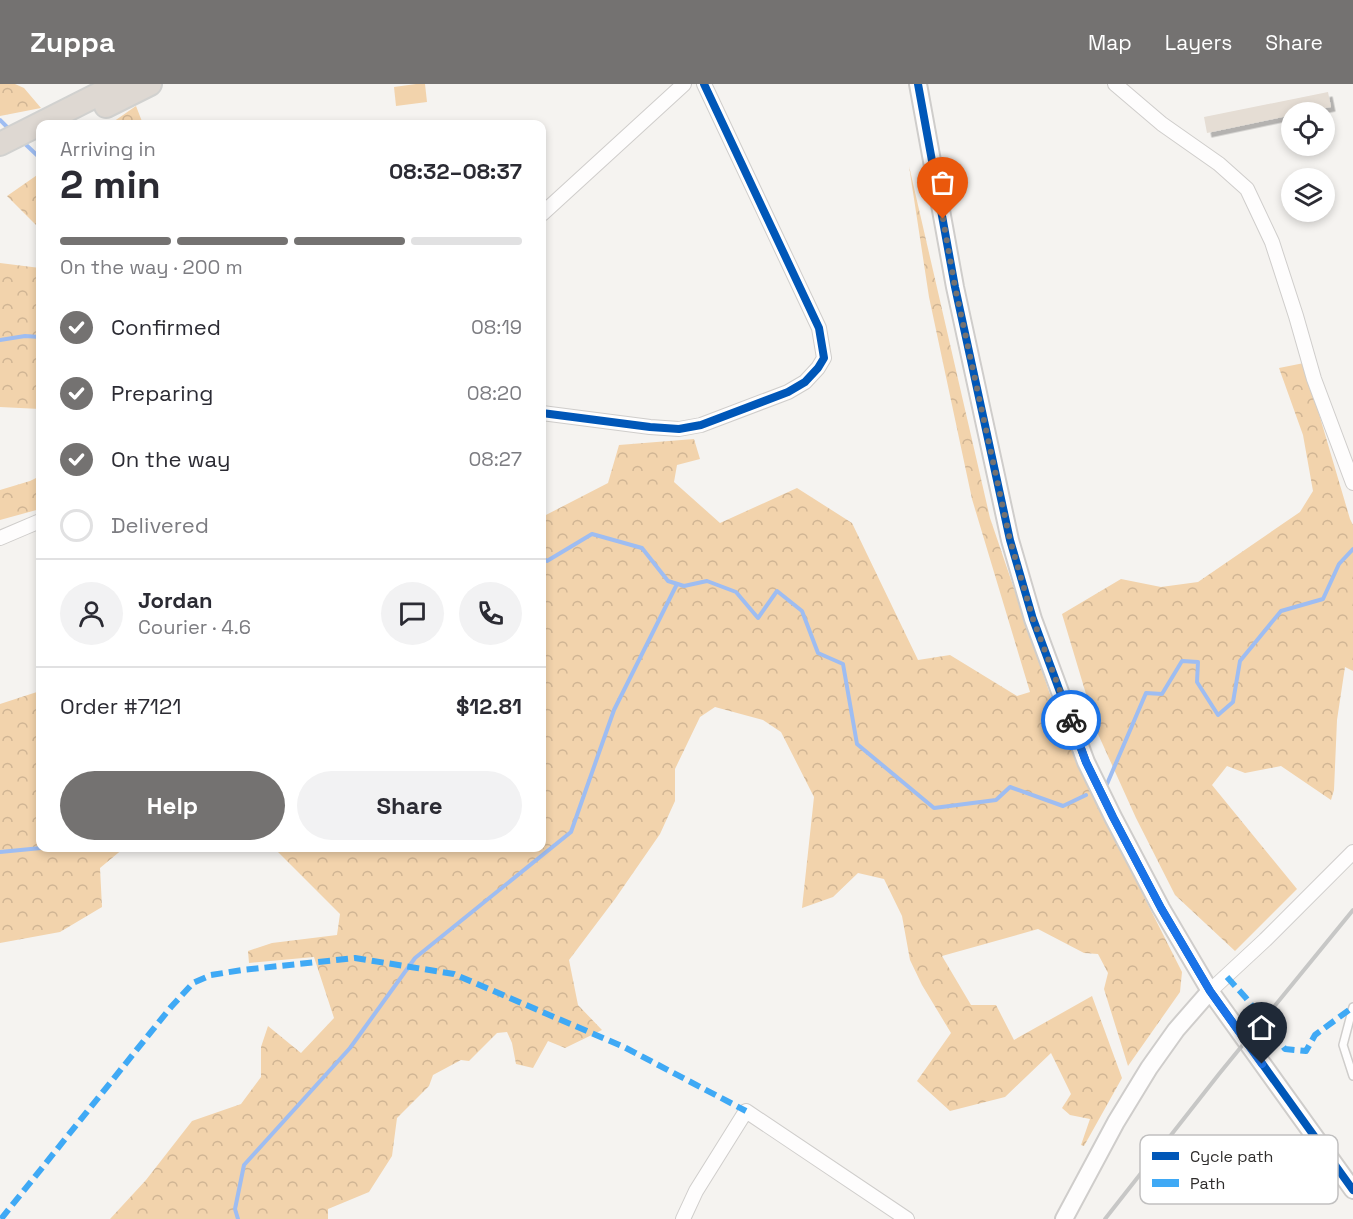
<!DOCTYPE html>
<meta charset="utf-8">
<style>
body{margin:0;font-family:"Space Grotesk",sans-serif;background:#f2f2f3;color:#2b2b33;height:100vh;display:flex;flex-direction:column;font-size:22px;white-space:nowrap}
*{box-sizing:border-box;margin:0}
p{font-size:20px;color:#7c7c81}
.icon{flex:none;width:33px;height:33px;fill:none;stroke:currentColor;stroke-width:2;stroke-linecap:round;stroke-linejoin:round}
.map{position:relative;flex:1;overflow:hidden}
.side{position:absolute;left:36px;top:36px;width:510px;height:732px;display:flex;flex-direction:column;background:#fff;border-radius:12px;box-shadow:0 3px 9px #0003}
.side>*{flex:none}
.fabs{position:absolute;left:1281px;top:18px;display:grid;gap:12px}
.fabs a{display:grid;place-items:center;width:54px;height:54px;border-radius:50%;background:#fff;box-shadow:0 3px 9px #0003;font-size:30px}
.pin{position:absolute;display:grid;place-items:center;width:51px;height:51px;color:#fff;margin:-62px -26px;border-radius:50% 50% 50% 0;rotate:-45deg;box-shadow:0 0 6px #0007}
.pin .icon{rotate:45deg}
.courier{position:absolute;display:grid;place-items:center;width:60px;height:60px;margin:-30px;border:4px solid #1a73e8;border-radius:50%;background:#fff;color:#222;box-shadow:0 2px 8px #0007}
.headline em{font-style:normal;font-weight:800}
.headline div{display:flex;flex-direction:column-reverse}
.headline{display:flex;align-items:center;justify-content:space-between;height:102px;padding:0 24px}
h1{font-size:39px;font-weight:800;line-height:45px}
.bar{display:grid;grid-template-columns:repeat(4,1fr);gap:9px 6px;align-content:center;height:72px;padding:0 24px}
.bar i{height:8px;border-radius:4px;background:#e1e1e2}
.bar .on{background:#747271}
.bar p{grid-column:span 4}
.line{display:flex;align-items:center;gap:15px;padding:0 24px;border-top:2px solid #e1e1e2}
.line div{flex:1}
.round{display:grid;place-items:center;flex:none;width:63px;height:63px;border-radius:32px;background:#f2f2f3}
ol{padding:0 24px;list-style:none}
li{display:flex;align-items:center;gap:18px;height:66px}
li p{margin-inline-start:auto}
li .icon{padding:6px;border-radius:50%;background:#747271;color:#fff;stroke-width:4}
li:last-child{color:#7c7c81}
li i{width:33px;height:33px;border:3px solid #e1e1e2;border-radius:50%}
.button{display:flex;gap:12px;margin-top:auto;padding:12px 24px}
.button a{flex:1;height:69px;border-radius:36px;background:#747271;color:#fff;font-size:24px;font-weight:800;line-height:69px;text-align:center}
.button a+a{background:#f2f2f3;color:#2b2b33}
header{display:flex;align-items:center;gap:36px;box-sizing:border-box;height:84px;padding:0 30px;background:#747271;color:#fff}
header strong{font-size:28px}
nav{display:flex;gap:33px;margin-inline-start:auto;font-size:21px}
.map>svg:first-child{display:block}
.forest{fill:url(#forest-crowns)}
.park{fill:#f2d3ac}
.lines{fill:none;stroke-linecap:round;stroke-linejoin:round}
.stream{stroke:#9ebdf2;stroke-width:4}
.building{fill:#e5ddd4;filter:url(#shadow)}
.service-casing{stroke:#cfcdcb;stroke-width:10}
.minor-casing{stroke:#cfcdcb;stroke-width:16}
.tertiary-casing{stroke:#cfcdcb;stroke-width:20}
.trunk-casing{stroke:#d1d1cf;stroke-width:26}
.service{stroke:#fefdfd;stroke-width:7}
.minor{stroke:#fefdfd;stroke-width:14}
.tertiary{stroke:#fefdfd;stroke-width:16}
.trunk{stroke:#ded8d2;stroke-width:22}
.rail{stroke:#c7c7c6;stroke-width:4}
.quiet{stroke:#3fa9f5;stroke-width:6;stroke-dasharray:12 6;stroke-linecap:butt}
.cycleway-casing{stroke:#fff;stroke-width:11}
.cycleway{stroke:#0057b8;stroke-width:8}
.done{stroke:#747271;stroke-width:6;stroke-dasharray:0 10.8}
.route{stroke:#1a73e8;stroke-width:8}
.key{fill:#fff;stroke:#c1c0c0;stroke-width:1.5}
.key-label{font-size:16px;fill:#2f2d2c}
</style>
<header>
<strong>Zuppa</strong>
<nav><a>Map</a><a>Layers</a><a>Share</a></nav>
</header>
<div class="map">
<svg width="1353" height="1135" viewBox="0 0 1353 1135">
<defs>
<pattern id="forest-crowns" width="20" height="18" patternUnits="userSpaceOnUse" patternTransform="scale(1.5)"><rect width="20" height="18" fill="#f2d3ac"/><path d="M2 6a3 3 0 1 1 6 0M12 15a3 3 0 1 1 6 0" fill="none" stroke="#d0b594"/></pattern>
<filter id="shadow"><feDropShadow dx="4.5" dy="4.5" stdDeviation="0" flood-color="#0004"/></filter>
</defs>
<rect width="100%" height="100%" fill="#f5f3f0"/>
<!-- forest -->
<path class="forest" d="M0,0H15L24,4L41,24L0,32Z
M136,22L143,40H110Z
M909,82L990,434L1054,622L1126,777L1182,888L1180,908L1128,982L1104,905L1108,889L1098,870L1084,869L1038,845L942,872L971,921H996L1014,956L1092,912L1122,994L1084,1062L1081,1061L1090,1035L1070,1031L1062,1024L1071,1010L1051,969L1005,1013L950,1027L917,997L951,949L922,901L910,876L902,832L884,795L858,789L833,813L802,824L814,713L781,648L763,636L715,623L700,633L675,685V717L660,750L615,815L569,876L578,921L602,946L565,964L548,957L533,984L516,980L512,959L507,948L497,949L469,977L461,976L433,991L429,1002L397,1034L392,1072L369,1108L328,1125V1135H110L146,1096L192,1037L241,1020L261,993V963L268,942L301,969L334,934L314,873L249,879L248,867L272,859L337,851L340,830L274,764H542V433L608,399L619,361L694,355L700,375L677,381L674,398L720,439L797,404L852,439L918,576L950,571L1017,612L1030,608L972,415L929,213Z
M40,89V145L7,112Z
M0,179L40,184V325L0,323Z
M1304,279L1350,435L1353,441V587L1345,583L1337,636L1334,706L1331,716L1281,682L1245,689L1227,682L1212,701L1297,805L1235,867L1175,811L1136,734L1098,650L1062,530L1121,495L1161,503L1198,498L1300,428L1313,407L1303,351L1279,284Z
M40,392V425L0,436V406L30,397Z
M40,607V764H124L100,784L102,823L60,848L0,859V620Z"/>
<!-- park -->
<path class="park" d="M416,0H425L427,18L396,22L394,3Z"/>
<g class="lines">
<!-- stream -->
<path class="stream" d="M0,36L10,46
M22,57L40,74
M0,256L25,252L40,253
M542,473L547,477L592,450L642,464L668,497L684,502L707,497L736,508L758,534L777,507L802,527L818,569L843,580L857,660L934,724L996,716L1010,703L1063,722L1086,711
M1107,700L1146,609L1162,610L1182,577L1198,578L1197,598L1218,631L1233,618L1240,577L1281,527L1323,515L1339,480L1353,465
M0,768L41,764
M238,1135L235,1125L244,1081L350,964L415,874L571,748L614,626L677,500"/>
</g>
<!-- building -->
<path class="building" d="M1328,8L1331,23L1305,28H1292V31L1207,49L1204,33Z"/>
<g class="lines">
<defs>
<path id="service" d="M1353,923L1343,961L1353,992"/>
<path id="minor" d="M1115,0L1162,40L1219,80L1247,105L1272,158L1296,232L1314,295L1353,399
M542,130L684,0
M542,329L650,343L679,345L701,341L788,308L805,298L818,284L824,274L819,244L704,0
M0,454L40,437
M1210,907L1265,856L1353,768
M683,1135L696,1107L746,1027L907,1135"/>
<path id="tertiary" d="M918,0L955,203L1010,456L1033,535L1086,678L1113,733L1161,824L1210,907L1353,1106
M1064,1135L1116,1038L1149,984L1176,946L1210,907"/>
<path id="trunk" d="M106,22L150,0
M0,60L119,0"/>
</defs>
<!-- service casing -->
<use href="#service" class="service-casing"/>
<!-- minor casing -->
<use href="#minor" class="minor-casing"/>
<!-- tertiary casing -->
<use href="#tertiary" class="tertiary-casing"/>
<!-- trunk casing -->
<use href="#trunk" class="trunk-casing"/>
<!-- service -->
<use href="#service" class="service"/>
<!-- minor -->
<use href="#minor" class="minor"/>
<!-- tertiary -->
<use href="#tertiary" class="tertiary"/>
<!-- trunk -->
<use href="#trunk" class="trunk"/>
<!-- rail -->
<path class="rail" d="M1105,1135L1219,990L1353,826"/>
<!-- quiet -->
<path class="quiet" d="M1227,893L1246,914L1285,965L1306,967L1315,951L1353,923
M1,1135L171,923L193,899L211,891L242,886L355,874L454,890L624,963L746,1027"/>
<defs>
<path id="cycleway" d="M918,0L955,203L1010,456L1033,535L1086,678L1113,733L1161,824L1210,907L1353,1106
M542,329L650,343L679,345L701,341L788,308L805,298L818,284L824,274L819,244L704,0"/>
</defs>
<!-- cycleway casing -->
<use href="#cycleway" class="cycleway-casing"/>
<!-- cycleway -->
<use href="#cycleway" class="cycleway"/>
</g>
<g class="lines">
<!-- done -->
<path class="done" d="M943,135L955,203L1010,456L1033,535L1071,636"/>
<!-- route -->
<path class="route" d="M1071,636L1086,678L1113,733L1161,824L1210,907L1262,980"/>
</g>
<!-- legend -->
<rect x="1140" y="1051" width="198" height="69" rx="9" class="key"/>
<rect x="1152" y="1068" width="27" height="8" fill="#0057b8"/>
<rect x="1152" y="1095" width="27" height="8" fill="#3fa9f5"/>
<g class="key-label">
<text x="1190" y="1078">Cycle path</text>
<text x="1190" y="1105">Path</text>
</g>
</svg>
<div class="fabs">
<a><svg class="icon" aria-label="locate" viewBox="0 0 24 24"><circle cx="12" cy="12" r="6"/><path d="M12 2v4M12 18v4M2 12h4M18 12h4"/></svg></a>
<a><svg class="icon" aria-label="layers" viewBox="0 0 24 24"><path d="M12 4l9 5-9 5-9-5zM3 14l9 5 9-5"/></svg></a>
</div>
<div class="pin" style="left:943px;top:135px;background:#ea580c"><svg class="icon" aria-label="bag" viewBox="0 0 24 24"><path d="M5 8h14l-1 12H6zM9 8a3 3 0 0 1 6 0"/></svg></div>
<div class="pin" style="left:1262px;top:980px;background:#1f2937"><svg class="icon" aria-label="home" viewBox="0 0 24 24"><path d="M3 11l9-7 9 7M6 9v11h12V9"/></svg></div>
<div class="courier" style="left:1071px;top:636px"><svg class="icon" aria-label="bike" viewBox="0 0 24 24"><circle cx="6" cy="16" r="4"/><circle cx="18" cy="16" r="4"/><path d="M6 16l4-8h5l3 8M10 8l3 8H6M13 5h3"/></svg></div>
<section class="side">
<div class="headline"><div><h1>2 min</h1><p>Arriving in</p></div><em>08:32–08:37</em></div>
<div class="bar"><i class="on"></i><i class="on"></i><i class="on"></i><i></i><p>On the way · 200 m</p></div>
<ol>
<li><svg class="icon" aria-label="check" viewBox="0 0 24 24"><path d="M5 12l5 5 9-10"/></svg>Confirmed<p>08:19</p></li>
<li><svg class="icon" aria-label="check" viewBox="0 0 24 24"><path d="M5 12l5 5 9-10"/></svg>Preparing<p>08:20</p></li>
<li><svg class="icon" aria-label="check" viewBox="0 0 24 24"><path d="M5 12l5 5 9-10"/></svg>On the way<p>08:27</p></li>
<li><i></i>Delivered</li>
</ol>
<div class="line" style="height:108px"><a class="round"><svg class="icon" aria-label="person" viewBox="0 0 24 24"><circle cx="12" cy="8" r="4"/><path d="M4 21q1-7 8-7t8 7"/></svg></a><div><b>Jordan</b><p>Courier · 4.6</p></div><a class="round"><svg class="icon" aria-label="chat" viewBox="0 0 24 24"><path d="M4 5h16v11H9l-5 4z"/></svg></a><a class="round"><svg class="icon" aria-label="phone" viewBox="0 0 24 24"><path d="M5 4h4l2 5-3 2q2 4 5 5l2-3 5 2v4C11 20 4 13 5 4z"/></svg></a></div>
<div class="line" style="height:78px"><div>Order #7121</div><b>$12.81</b></div>
<div class="button"><a>Help</a><a>Share</a></div>
</section>
</div>
